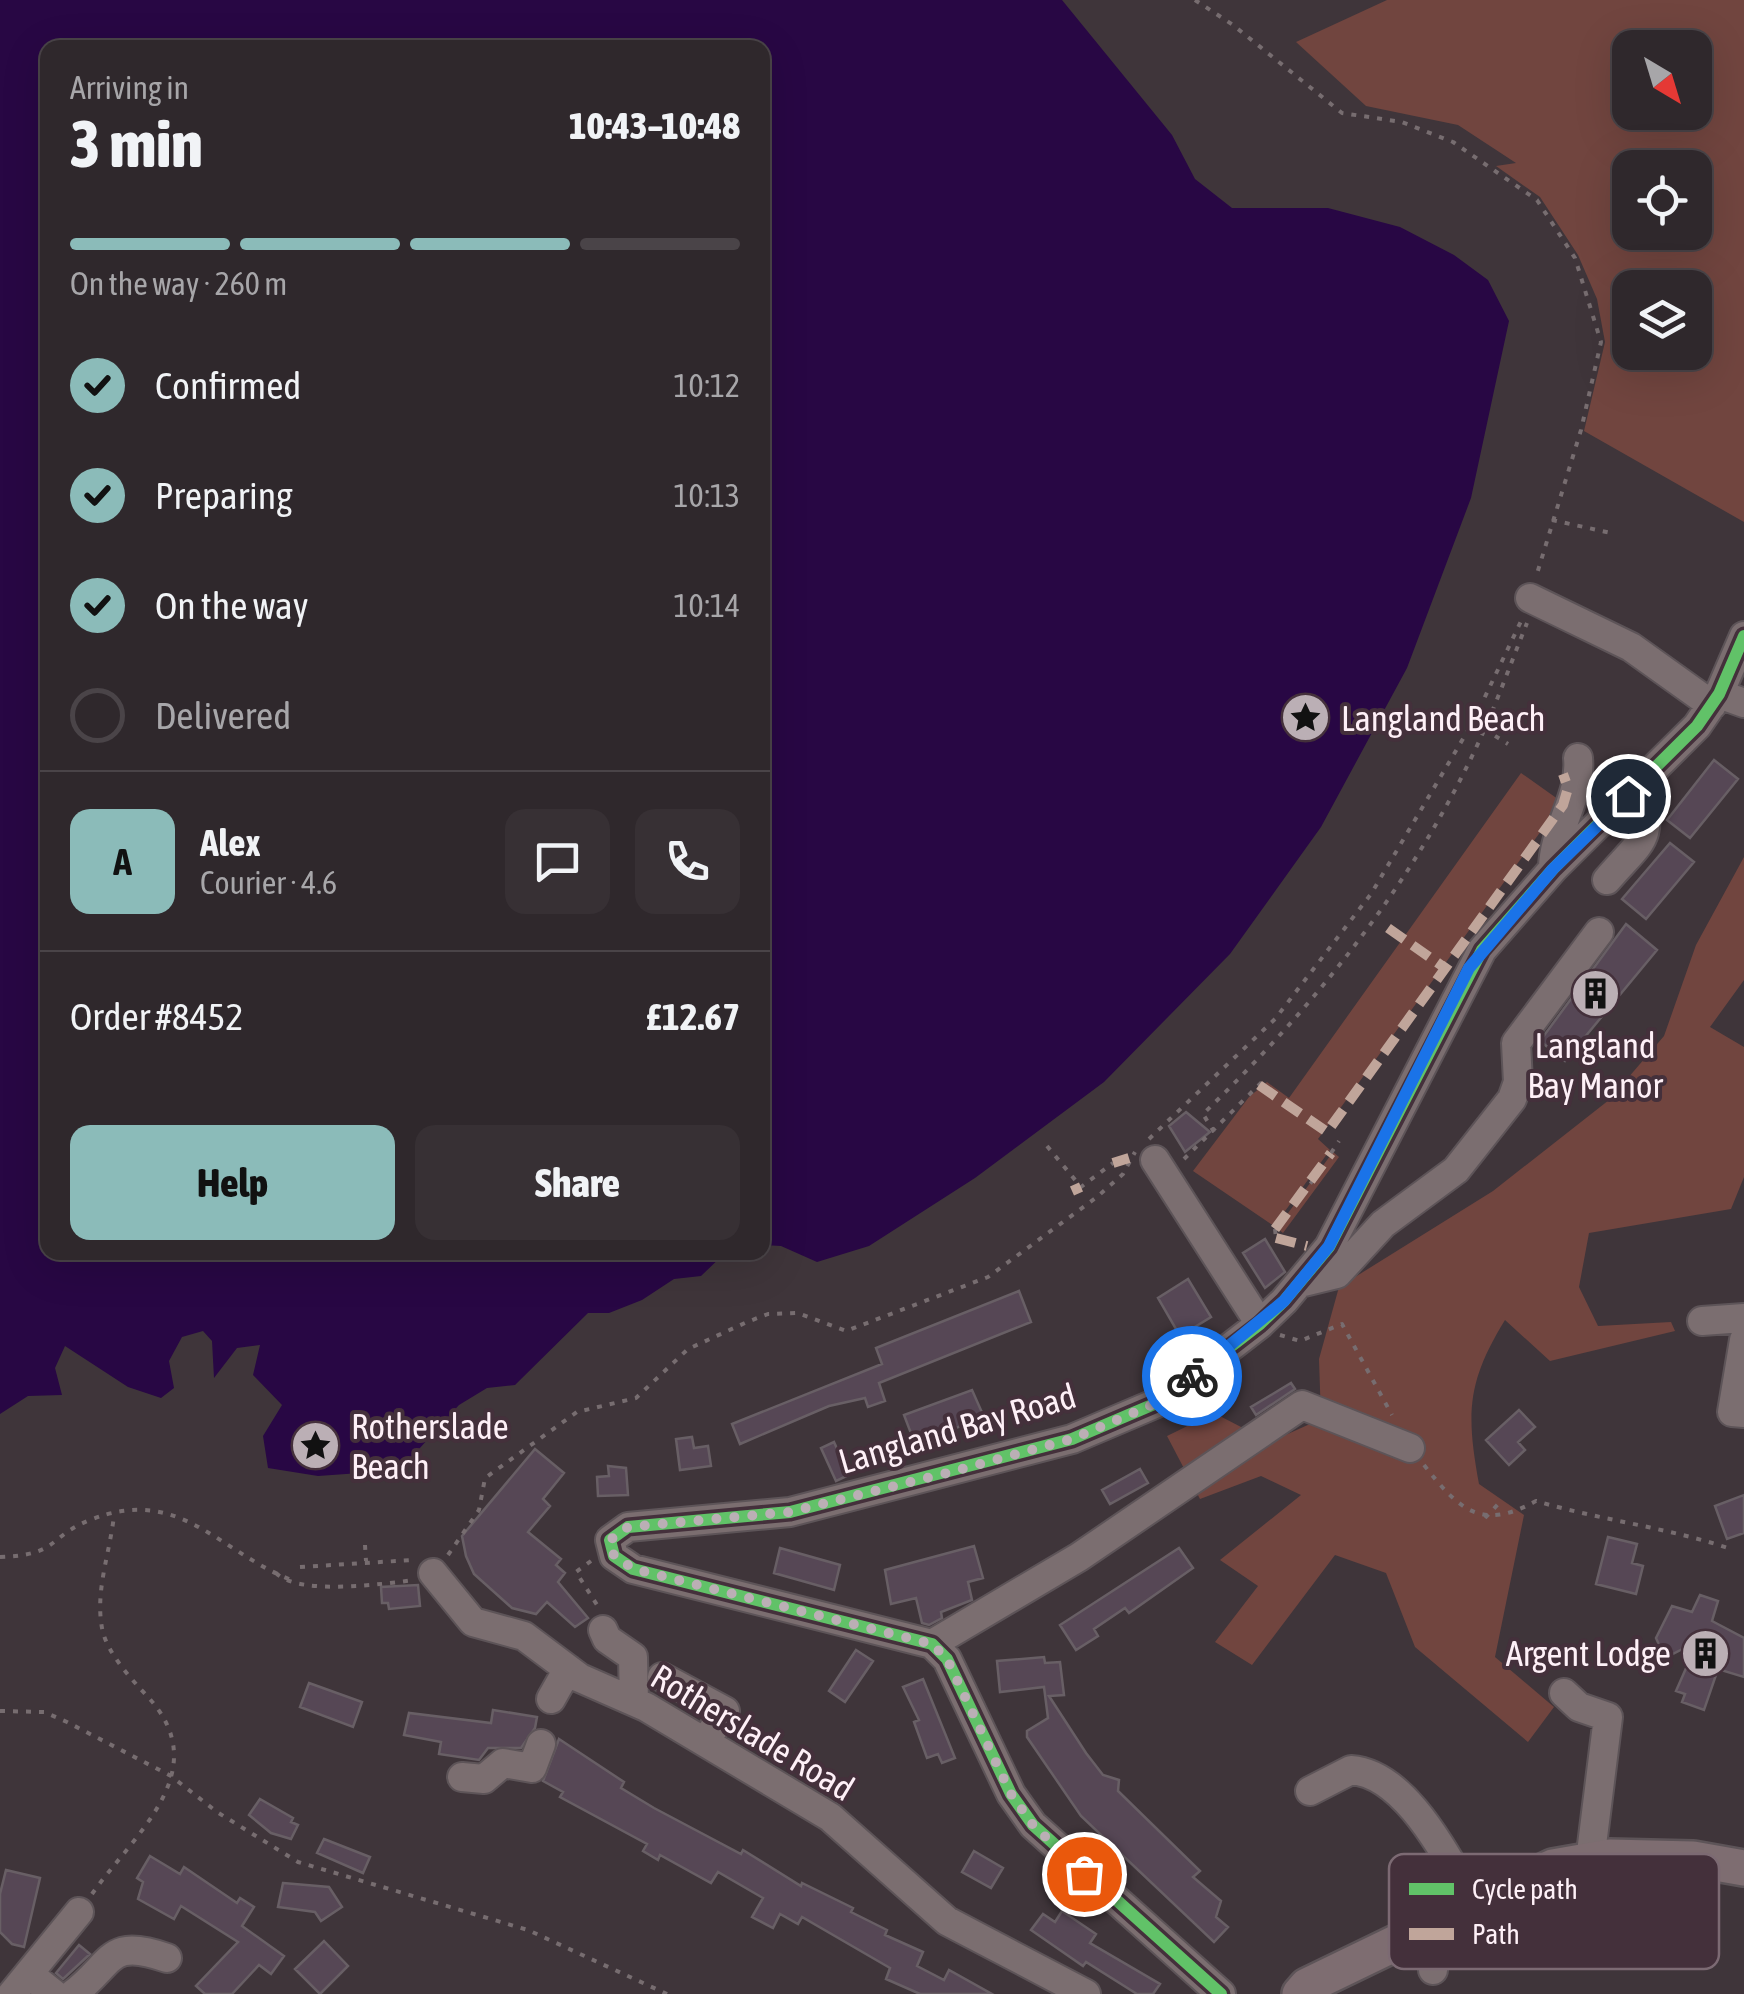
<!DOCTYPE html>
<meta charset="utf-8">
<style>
body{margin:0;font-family:"Asap Condensed",sans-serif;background:#373034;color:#f1f3f6;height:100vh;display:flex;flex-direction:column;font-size:38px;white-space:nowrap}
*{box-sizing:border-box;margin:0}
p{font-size:32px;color:#a7a6a9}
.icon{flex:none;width:55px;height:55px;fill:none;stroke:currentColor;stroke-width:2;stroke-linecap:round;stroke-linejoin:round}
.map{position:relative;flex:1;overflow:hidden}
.panel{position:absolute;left:40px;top:40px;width:730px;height:1220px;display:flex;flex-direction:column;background:#2f282c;border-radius:20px;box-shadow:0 10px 40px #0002,0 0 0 2px #4a4448}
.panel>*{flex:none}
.needle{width:65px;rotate:142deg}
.tools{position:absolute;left:1612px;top:30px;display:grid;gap:20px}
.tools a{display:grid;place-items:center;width:100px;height:100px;border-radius:20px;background:#2f282c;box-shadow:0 10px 40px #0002,0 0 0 2px #4a4448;font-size:50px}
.pin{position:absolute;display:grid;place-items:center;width:85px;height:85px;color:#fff;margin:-42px;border:5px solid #fff;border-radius:50%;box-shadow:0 2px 10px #0007}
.courier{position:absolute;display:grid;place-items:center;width:100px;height:100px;margin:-50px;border:8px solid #1a73e8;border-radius:50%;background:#fff;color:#222;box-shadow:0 2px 12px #0007}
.overview em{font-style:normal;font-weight:800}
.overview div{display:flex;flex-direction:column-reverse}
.overview{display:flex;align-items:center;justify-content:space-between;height:170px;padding:0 30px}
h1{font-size:65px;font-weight:800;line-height:75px}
.bar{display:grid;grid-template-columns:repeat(4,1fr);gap:15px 10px;align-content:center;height:120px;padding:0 30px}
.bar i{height:12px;border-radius:8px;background:#4a4448}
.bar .current{background:#8bbbb9}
.bar p{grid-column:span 4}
.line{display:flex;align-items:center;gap:25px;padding:0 30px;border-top:2px solid #4a4448}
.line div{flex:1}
.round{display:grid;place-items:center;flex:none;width:105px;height:105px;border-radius:20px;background:#373034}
ol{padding:0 30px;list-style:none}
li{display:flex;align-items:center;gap:30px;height:110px}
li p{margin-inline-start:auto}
li .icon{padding:10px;border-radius:50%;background:#8bbbb9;color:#111;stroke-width:4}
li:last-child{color:#a7a6a9}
li i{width:55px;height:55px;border:5px solid #4a4448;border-radius:50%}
.action{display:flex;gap:20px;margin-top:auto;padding:20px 30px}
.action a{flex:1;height:115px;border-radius:20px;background:#8bbbb9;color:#111;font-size:40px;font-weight:800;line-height:115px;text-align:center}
.action a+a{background:#373034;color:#f1f3f6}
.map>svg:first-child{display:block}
.green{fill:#71453f;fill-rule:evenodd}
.water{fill:#280744}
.building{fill:#564755;stroke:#685f65;stroke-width:2.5}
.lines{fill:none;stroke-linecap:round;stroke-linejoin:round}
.minor-casing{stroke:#5d5458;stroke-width:32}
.major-casing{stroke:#5d5458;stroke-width:40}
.path{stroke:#776d70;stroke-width:4;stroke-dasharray:5 8;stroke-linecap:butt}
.minor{stroke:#7b6e70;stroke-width:28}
.major{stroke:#7e6d71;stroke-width:35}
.quiet{stroke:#c0a59a;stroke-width:10;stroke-dasharray:20 10;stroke-linecap:butt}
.cycleway-casing{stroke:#44303b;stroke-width:19}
.cycleway{stroke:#61c268;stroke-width:12}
.done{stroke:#bbafb5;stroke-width:10;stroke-dasharray:0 18}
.route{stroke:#1a73e8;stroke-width:12}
.labels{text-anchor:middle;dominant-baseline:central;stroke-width:8;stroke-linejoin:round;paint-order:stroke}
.poi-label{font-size:35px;fill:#fef0f7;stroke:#44303b;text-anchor:start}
.street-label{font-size:35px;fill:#fef0f7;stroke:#44303b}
.key{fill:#44303b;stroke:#7c6a73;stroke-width:2.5}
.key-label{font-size:28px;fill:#fef0f7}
</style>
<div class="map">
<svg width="1744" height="1994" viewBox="0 0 1744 1994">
<rect width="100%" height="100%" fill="#3f353a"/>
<!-- green -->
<path class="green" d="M1387,0H1744V522L1584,431L1605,342L1597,299L1578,255L1540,197L1496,166L1516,163L1458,125L1366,106L1296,42ZM1630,48H1695V112H1630ZM1630,168H1695V232H1630ZM1630,288H1695V352H1630Z
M1521,773L1562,802L1318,1139L1330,1150L1274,1226L1193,1171L1249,1097L1267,1082L1289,1098Z
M1744,857V980L1710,1027L1744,1047V1177L1731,1209L1589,1233L1579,1287L1598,1326L1671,1322L1675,1331L1550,1361L1505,1320C1467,1382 1466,1413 1479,1484L1524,1515L1495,1657L1554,1707L1528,1742L1415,1647L1386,1573L1335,1555L1252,1665L1215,1642L1258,1586L1220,1560L1301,1495L1261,1476L1200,1499L1167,1436L1214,1413L1270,1442L1321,1419L1319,1359L1339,1287L1493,1191L1609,1100L1664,1036L1696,945Z
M1333,1152L1339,1157L1283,1233L1277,1228Z"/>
<!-- water -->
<path class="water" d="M0,0H1062L1172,135L1195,179L1232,208H1328L1400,227L1454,255L1488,280L1509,321L1471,498L1407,668L1321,827L1230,954L1104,1082L975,1178L869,1246L817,1262L781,1246L763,1245L762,48H48V1252L725,1253L701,1276L674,1279L642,1300L609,1313H588L515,1385L487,1388L459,1405L409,1460L374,1472L318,1476L268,1468L263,1436L282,1405L253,1375L260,1345L237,1348L214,1378L212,1341L203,1331L182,1337L169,1361L174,1388L161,1398L128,1387L65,1346L55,1368L62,1395L28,1396L0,1414Z"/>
<!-- building -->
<path class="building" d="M1714,760L1738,779L1690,838L1667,820Z
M1670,843L1694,862L1646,919L1622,899Z
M1626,924L1657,950L1565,1061L1540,1041Z
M1186,1112L1210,1132L1185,1152L1169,1126Z
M1265,1239L1285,1272L1265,1288L1243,1253Z
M1188,1279L1211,1317L1180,1336L1158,1298Z
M1019,1291L1031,1322L879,1383L885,1401L868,1407L865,1398L829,1406L740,1444L732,1424L882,1364L876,1348Z
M1291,1383L1295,1389L1256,1415L1251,1407Z
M972,1390L984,1417L915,1444L904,1415Z
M1519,1410L1535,1427L1518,1442L1525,1450L1509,1465L1486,1440Z
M692,1437L694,1448L708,1446L711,1466L680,1470L676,1439Z
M834,1442L849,1475L836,1481L821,1448Z
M535,1449L564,1473L543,1499L550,1506L528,1532L561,1559L556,1565L565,1573L558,1582L588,1618L575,1627L547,1602L536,1614L512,1608L474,1574L466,1556L462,1536Z
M608,1466L626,1468L628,1495L598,1496L597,1477L609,1476Z
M1140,1469L1148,1483L1110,1504L1102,1490Z
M1744,1495V1533L1727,1539L1715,1506Z
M1608,1537L1637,1544L1632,1563L1643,1566L1636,1594L1596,1584Z
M974,1546L983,1578L968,1582L972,1600L941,1612L942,1618L929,1625L922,1623L916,1598L891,1604L885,1570Z
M780,1548L840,1565L834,1590L774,1573Z
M1179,1548L1193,1568L1129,1613L1125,1608L1094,1629L1098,1636L1076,1650L1060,1625Z
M418,1585L420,1606L389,1609L388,1603H382L381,1587Z
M1700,1595L1718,1601L1712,1621L1744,1638V1677L1718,1669L1704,1710L1682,1702L1685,1694L1676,1691L1698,1641L1665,1658L1656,1638L1672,1606L1692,1612Z
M856,1650L873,1661L845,1702L829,1691Z
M1044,1657L1045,1663L1060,1662L1064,1695L1049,1696L1086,1753L1103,1775L1119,1780L1118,1791L1200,1871L1193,1877L1221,1901L1216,1917L1228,1927L1214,1942L1081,1816L1027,1737V1731L1048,1718L1044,1687L1000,1692L997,1661Z
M923,1679L955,1758L942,1763L938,1754L927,1758L914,1722L919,1720L903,1687Z
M309,1683L362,1702L353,1727L300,1707Z
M493,1710L537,1717L535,1728L521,1748H488L479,1760L439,1754L441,1742L404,1735L409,1713L491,1723Z
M559,1739L624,1782L621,1788L654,1808L741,1854L743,1850L801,1886L802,1883L853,1908L851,1912L887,1930L885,1935L923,1952L917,1966L944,1980L949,1970L992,1994H920L886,1979L890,1968L802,1917L798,1924L780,1914L773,1928L752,1917L763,1898L718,1872L711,1883L660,1855L658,1860L643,1851L647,1844L560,1797L563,1792L543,1781Z
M260,1799L293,1818L291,1822L298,1825L291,1839L271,1833L249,1815Z
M324,1839L370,1857L363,1873L317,1853Z
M974,1851L1003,1868L991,1888L962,1872Z
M150,1856L180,1874L184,1867L237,1903L240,1898L254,1907L242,1926L284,1956L271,1974L259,1965L232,1994H205L196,1986L238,1942L181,1906L174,1919L138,1899L143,1882L137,1878Z
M6,1870L40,1878L24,1947L12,1944L0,1932V1894Z
M283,1883L329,1887L342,1907L321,1921L315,1912L278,1907Z
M1062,1911L1096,1934L1090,1943L1160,1984L1153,1994H1137L1086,1962L1083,1966L1031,1930L1043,1914L1055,1922Z
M324,1941L348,1966L320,1994L295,1969Z
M79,1945L90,1954L63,1979L56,1973Z"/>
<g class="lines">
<defs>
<path id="minor" d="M1530,598L1631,647L1712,705
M1719,694L1744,703
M1553,869C1553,830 1582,796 1578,758
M1607,880C1643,838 1654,841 1639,784
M1155,1160L1260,1324
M1300,1283L1337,1274L1383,1224L1456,1170L1512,1099L1518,1082L1516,1043L1599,932
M1702,1321L1744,1318
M1744,1340L1732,1412L1744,1413
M433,1573L473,1622L524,1636L580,1678L646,1707L830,1817L947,1921L1086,1994
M603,1630L607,1639L633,1657L634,1701
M932,1644L1079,1557L1302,1405L1410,1448
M662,1677L725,1711L705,1742
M1564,1693L1579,1707L1608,1717L1590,1861
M551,1699L568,1669
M462,1777L484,1779L503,1763L532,1768L541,1744
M1310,1791L1351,1770C1408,1774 1448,1861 1476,1906
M1426,1929L1434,1953L1433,1970
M29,1974L54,1994
M12,1994L79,1912
M73,1994C114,1963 107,1937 167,1958
M1221,1994L1033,1825L1011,1794L947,1659L932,1644L633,1569L614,1556L610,1540L628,1527L790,1512L1072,1439L1159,1402L1260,1324L1284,1301L1329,1247L1482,950L1553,869L1697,726L1719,694L1744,636"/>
<path id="major" d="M1300,1994L1307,1986L1553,1867L1610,1857L1693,1859L1744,1868"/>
</defs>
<!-- minor casing -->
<use href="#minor" class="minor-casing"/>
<!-- major casing -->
<use href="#major" class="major-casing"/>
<!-- path -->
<path class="path" d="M1195,0L1233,25L1342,113L1402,122L1453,142L1537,200L1575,258L1601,342L1581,430L1536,577
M1552,520L1611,533
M1473,722L1508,744
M1214,1132L1203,1114C1313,1008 1409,889 1475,750C1495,708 1510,665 1527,623
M1149,1139L1275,1019L1371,894L1473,722L1522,619
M1047,1146L1081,1187L1113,1163
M1331,1153L1339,1141
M1184,1159L1266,1078
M1310,1181L1313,1183
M1275,1229L1276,1238
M1280,1335L1300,1341L1342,1324L1392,1415
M1424,1465C1460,1511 1482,1531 1536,1501C1600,1520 1665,1527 1728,1548
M1485,1518L1501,1501
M365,1545L366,1561
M448,1555L479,1510L485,1478L577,1412L636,1398L688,1349L747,1322L768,1314L798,1313L846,1331L988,1277L1097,1197L1123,1174L1135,1152
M0,1557C60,1555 47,1537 90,1520C180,1484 219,1553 294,1581
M591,1561L576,1572L599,1608
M300,1567L413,1560
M276,1573C298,1596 383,1584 414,1580
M0,1711L44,1712L67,1722L171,1776L217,1812L298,1862L528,1930L667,1994
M92,1894C134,1834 216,1771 148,1697C132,1680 106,1652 102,1628C95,1590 110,1553 114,1515"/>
<!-- minor -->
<use href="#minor" class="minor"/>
<!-- major -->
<use href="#major" class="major"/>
<!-- quiet -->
<path class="quiet" d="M1388,928L1445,968
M1259,1085L1327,1132L1563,805L1568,788L1563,774
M1113,1163L1129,1158
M1072,1191L1081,1187
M1275,1229L1331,1153
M1276,1238L1307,1246"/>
<defs>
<path id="cycleway" d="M1221,1994L1033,1825L1011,1794L947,1659L932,1644L633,1569L614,1556L610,1540L628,1527L790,1512L1072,1439L1159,1402L1260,1324L1284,1301L1329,1247L1482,950L1553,869L1697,726L1719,694L1744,636"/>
</defs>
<!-- cycleway casing -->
<use href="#cycleway" class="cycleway-casing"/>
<!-- cycleway -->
<use href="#cycleway" class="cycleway"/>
</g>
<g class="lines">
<!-- done -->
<path class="done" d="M1084,1874L1033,1825L1011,1794L947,1659L932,1644L634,1569L614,1556L610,1540L628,1527L790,1512L947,1473L1072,1439L1159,1402L1192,1376"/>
<!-- route -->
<path class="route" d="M1192,1376L1284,1301L1329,1246L1469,968L1553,869L1628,796"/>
</g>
<!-- icons -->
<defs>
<symbol id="sight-disc" viewBox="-11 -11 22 22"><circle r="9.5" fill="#bbafb5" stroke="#44303b"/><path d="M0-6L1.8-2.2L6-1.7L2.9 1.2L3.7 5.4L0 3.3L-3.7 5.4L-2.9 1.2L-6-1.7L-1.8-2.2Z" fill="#111"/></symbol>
<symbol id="building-disc" viewBox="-11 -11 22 22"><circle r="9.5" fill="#bbafb5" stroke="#44303b"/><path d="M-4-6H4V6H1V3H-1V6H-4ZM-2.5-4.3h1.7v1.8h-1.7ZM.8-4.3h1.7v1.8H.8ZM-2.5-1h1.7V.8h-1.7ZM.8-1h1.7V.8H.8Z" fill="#111"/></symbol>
</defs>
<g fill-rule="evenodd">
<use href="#sight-disc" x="1278" y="690" width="55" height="55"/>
<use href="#building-disc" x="1568" y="966" width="55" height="55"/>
<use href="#sight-disc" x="288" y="1418" width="55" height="55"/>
<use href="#building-disc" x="1678" y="1626" width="55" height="55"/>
</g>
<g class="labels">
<!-- poi labels -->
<g class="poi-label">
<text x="1341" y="718">Langland Beach</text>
<text x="1595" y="1045" text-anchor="middle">Langland<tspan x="1595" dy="40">Bay Manor</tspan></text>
<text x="351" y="1426">Rotherslade<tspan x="351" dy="40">Beach</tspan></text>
<text x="1671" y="1653" text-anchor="end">Argent Lodge</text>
</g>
<!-- street labels -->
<g class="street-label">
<text transform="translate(957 1428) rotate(-16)">Langland Bay Road</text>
<text transform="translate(753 1732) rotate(31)">Rotherslade Road</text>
</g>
</g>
<!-- legend -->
<rect x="1389" y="1854" width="330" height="115" rx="15" class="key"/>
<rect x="1409" y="1883" width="45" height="12" fill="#61c268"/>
<rect x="1409" y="1928" width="45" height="12" fill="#c0a59a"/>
<g class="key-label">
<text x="1472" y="1899">Cycle path</text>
<text x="1472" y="1944">Path</text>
</g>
</svg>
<div class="tools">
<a><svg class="needle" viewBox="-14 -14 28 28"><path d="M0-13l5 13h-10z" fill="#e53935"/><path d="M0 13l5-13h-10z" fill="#a7a6a9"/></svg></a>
<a><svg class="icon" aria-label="locate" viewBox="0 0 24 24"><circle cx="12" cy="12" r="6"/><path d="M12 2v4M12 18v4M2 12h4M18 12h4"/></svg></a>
<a><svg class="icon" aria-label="layers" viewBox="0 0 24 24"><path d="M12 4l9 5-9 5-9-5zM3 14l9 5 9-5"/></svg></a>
</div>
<div class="pin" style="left:1084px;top:1874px;background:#ea580c"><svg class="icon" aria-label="bag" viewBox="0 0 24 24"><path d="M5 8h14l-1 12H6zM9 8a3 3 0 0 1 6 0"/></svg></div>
<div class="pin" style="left:1628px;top:796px;background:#1f2937"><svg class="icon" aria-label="home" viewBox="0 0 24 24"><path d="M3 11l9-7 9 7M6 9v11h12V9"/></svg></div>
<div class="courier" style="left:1192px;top:1376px"><svg class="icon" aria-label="bike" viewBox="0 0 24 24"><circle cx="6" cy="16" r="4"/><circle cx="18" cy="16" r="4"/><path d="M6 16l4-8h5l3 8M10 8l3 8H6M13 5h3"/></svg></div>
<section class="panel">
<div class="overview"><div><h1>3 min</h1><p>Arriving in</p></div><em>10:43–10:48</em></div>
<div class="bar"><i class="current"></i><i class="current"></i><i class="current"></i><i></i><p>On the way · 260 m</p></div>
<ol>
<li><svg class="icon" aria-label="check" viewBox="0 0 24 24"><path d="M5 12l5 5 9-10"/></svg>Confirmed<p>10:12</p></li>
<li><svg class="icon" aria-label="check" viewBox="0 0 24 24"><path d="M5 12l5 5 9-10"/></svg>Preparing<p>10:13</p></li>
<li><svg class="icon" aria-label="check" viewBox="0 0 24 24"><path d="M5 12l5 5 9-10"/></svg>On the way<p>10:14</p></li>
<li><i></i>Delivered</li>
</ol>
<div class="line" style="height:180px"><b class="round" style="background:#8bbbb9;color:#111">A</b><div><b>Alex</b><p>Courier · 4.6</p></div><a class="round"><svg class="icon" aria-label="chat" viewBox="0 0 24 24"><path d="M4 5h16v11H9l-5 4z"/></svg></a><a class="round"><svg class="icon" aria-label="phone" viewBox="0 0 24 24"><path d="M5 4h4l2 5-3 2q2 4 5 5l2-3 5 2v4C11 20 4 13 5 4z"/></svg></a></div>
<div class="line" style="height:130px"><div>Order #8452</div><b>£12.67</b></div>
<div class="action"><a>Help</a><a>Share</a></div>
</section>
</div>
